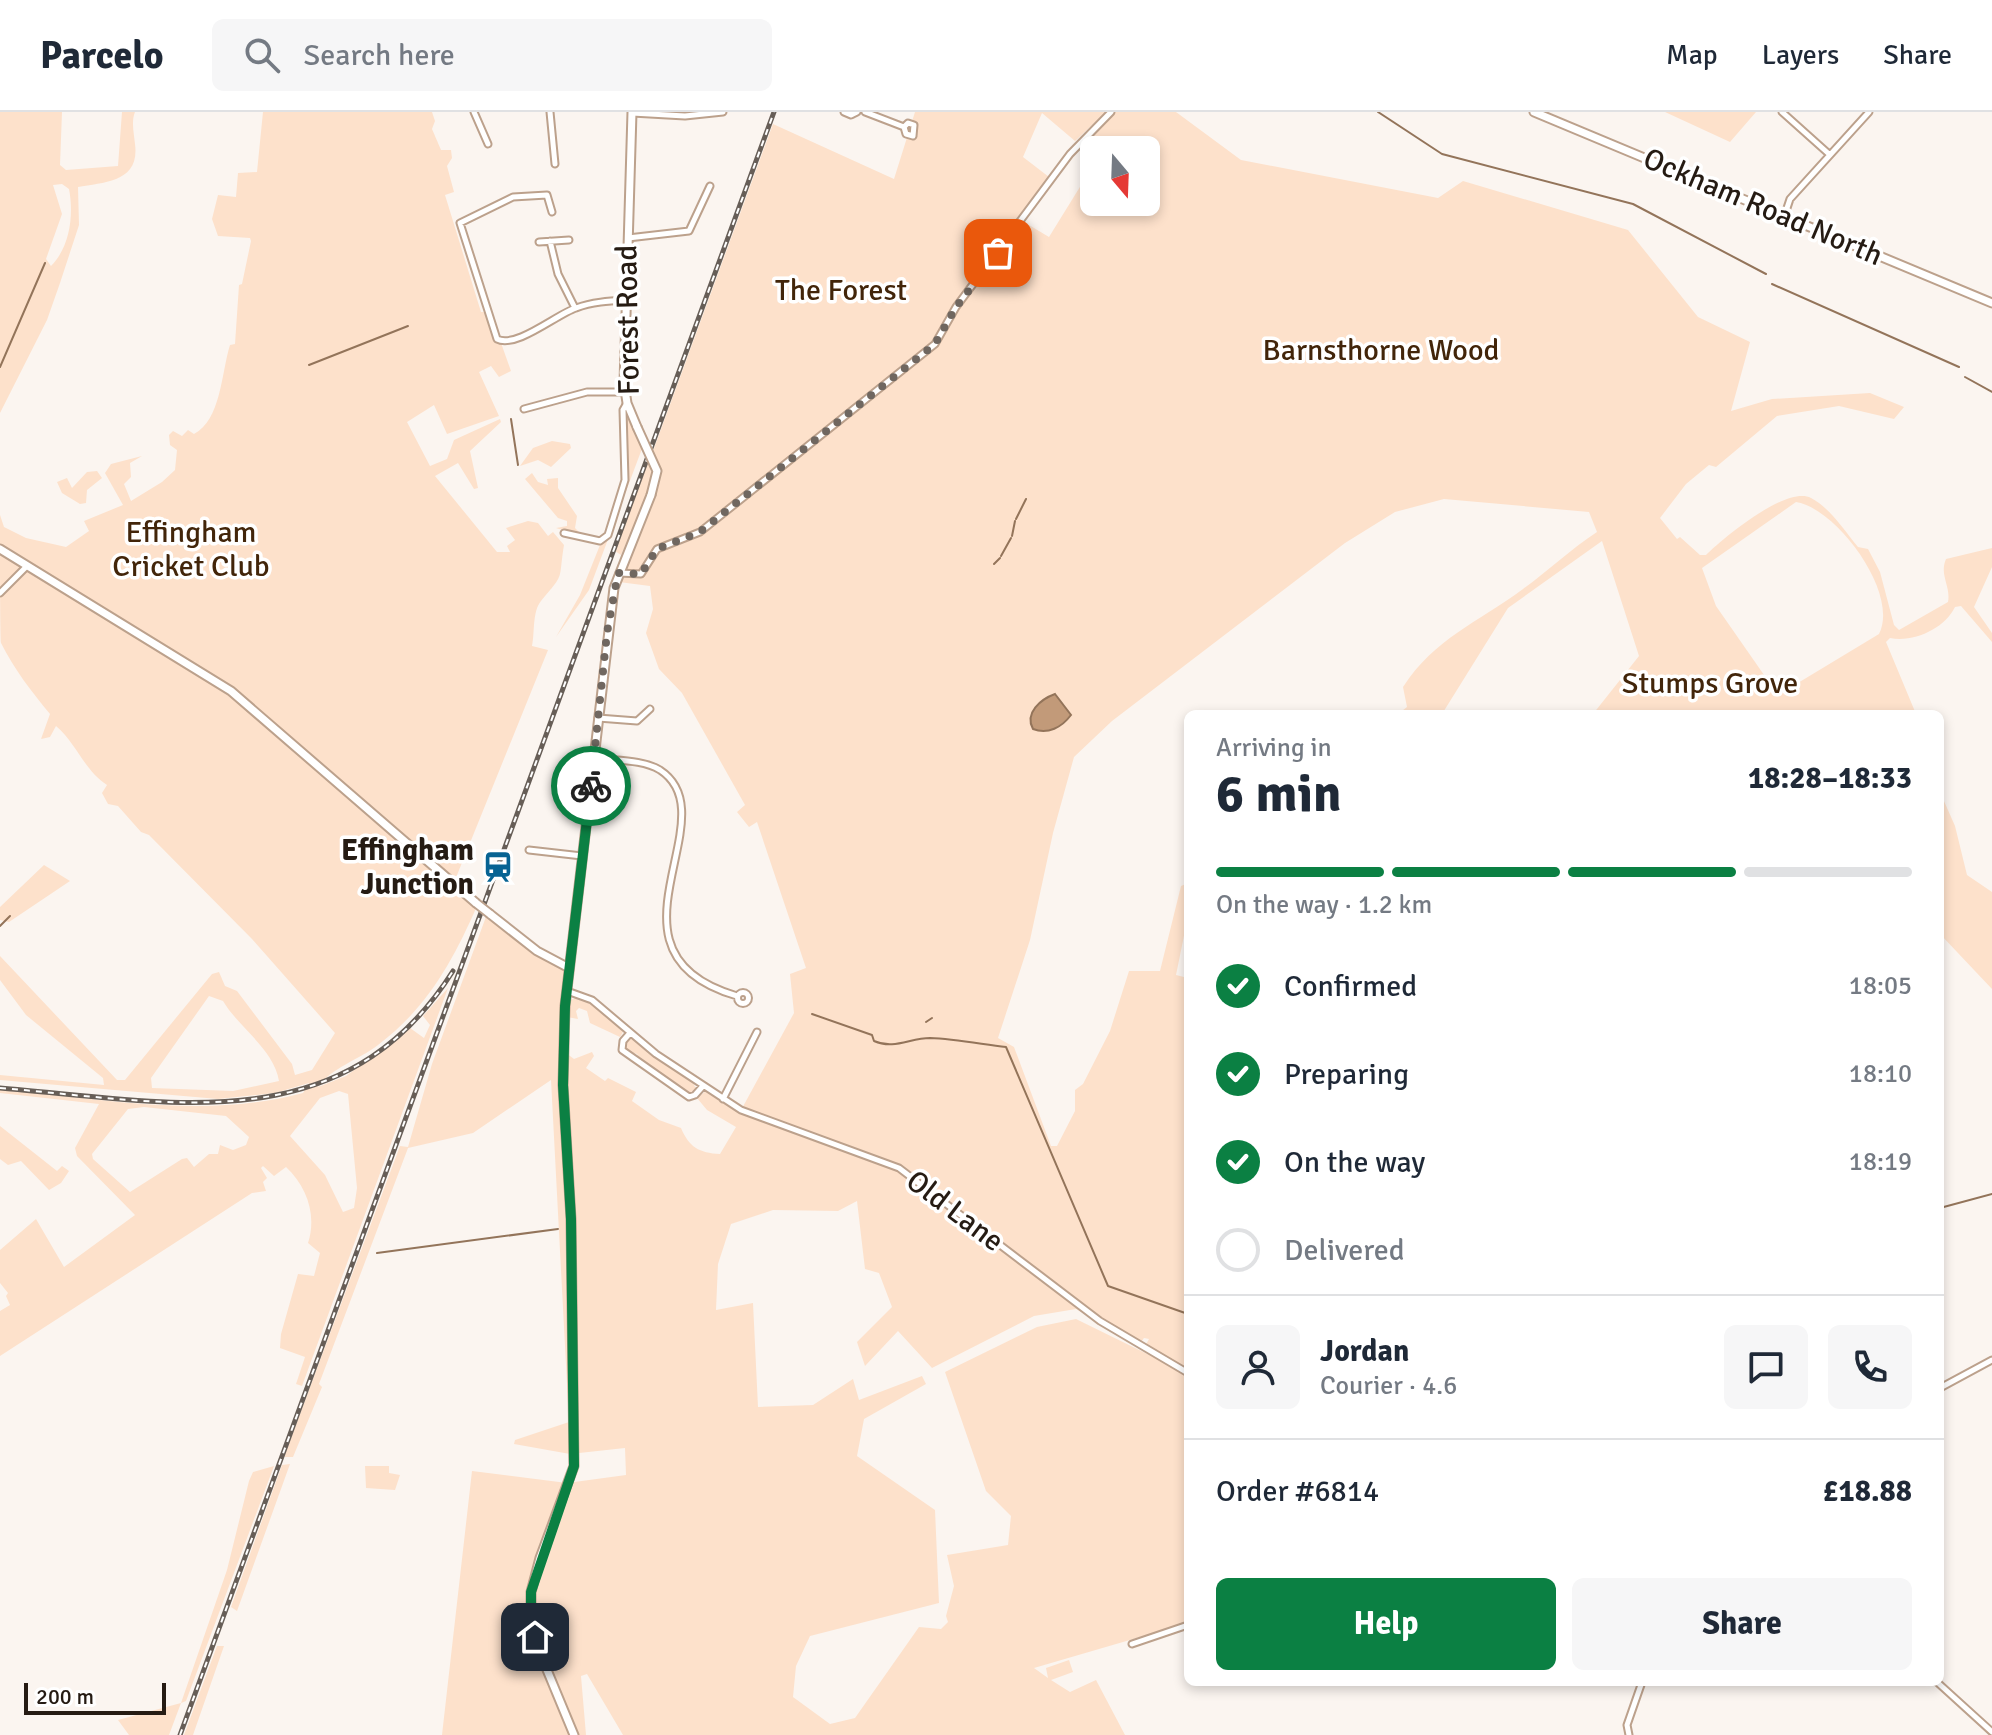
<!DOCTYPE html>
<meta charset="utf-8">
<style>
body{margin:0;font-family:Signika,sans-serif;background:#f6f6f7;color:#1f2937;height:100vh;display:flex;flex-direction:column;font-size:30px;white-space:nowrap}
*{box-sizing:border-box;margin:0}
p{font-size:26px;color:#747a83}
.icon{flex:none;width:44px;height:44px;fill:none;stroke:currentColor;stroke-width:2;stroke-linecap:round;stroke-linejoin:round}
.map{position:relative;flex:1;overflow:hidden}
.drawer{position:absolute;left:1184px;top:598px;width:760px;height:976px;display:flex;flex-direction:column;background:#fff;border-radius:12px;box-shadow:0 4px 12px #0003}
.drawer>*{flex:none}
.needle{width:52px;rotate:161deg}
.tools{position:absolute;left:1080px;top:24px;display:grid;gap:16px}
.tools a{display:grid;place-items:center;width:80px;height:80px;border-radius:12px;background:#fff;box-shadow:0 4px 12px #0003;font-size:40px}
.scale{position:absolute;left:24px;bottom:20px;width:142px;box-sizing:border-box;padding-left:8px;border:4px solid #251b13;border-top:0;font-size:22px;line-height:28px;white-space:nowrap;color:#251b13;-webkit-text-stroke:6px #fff;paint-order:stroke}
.pin{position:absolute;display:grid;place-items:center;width:68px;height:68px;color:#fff;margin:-34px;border-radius:16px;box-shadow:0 4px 12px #0006}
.courier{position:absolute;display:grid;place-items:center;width:80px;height:80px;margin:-40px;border:6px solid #0b8043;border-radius:50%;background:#fff;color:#222;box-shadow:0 2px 10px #0007}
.overview em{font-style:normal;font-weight:700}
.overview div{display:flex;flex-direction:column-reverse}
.overview{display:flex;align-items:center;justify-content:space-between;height:136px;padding:0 32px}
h1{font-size:52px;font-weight:700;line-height:60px}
.bar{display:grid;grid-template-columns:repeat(4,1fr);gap:12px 8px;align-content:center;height:96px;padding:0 32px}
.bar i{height:10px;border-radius:6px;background:#e0e1e3}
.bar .on{background:#0b8043}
.bar p{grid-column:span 4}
.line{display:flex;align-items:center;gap:20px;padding:0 32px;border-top:2px solid #e0e1e3}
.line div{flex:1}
.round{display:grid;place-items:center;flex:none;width:84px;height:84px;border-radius:12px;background:#f6f6f7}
ol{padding:0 32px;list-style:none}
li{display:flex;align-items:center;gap:24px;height:88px}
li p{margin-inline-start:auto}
li .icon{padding:8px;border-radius:50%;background:#0b8043;color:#fff;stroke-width:4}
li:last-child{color:#747a83}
li i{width:44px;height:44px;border:4px solid #e0e1e3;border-radius:50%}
.primary-button{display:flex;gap:16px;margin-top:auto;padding:16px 32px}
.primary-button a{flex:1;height:92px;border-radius:12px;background:#0b8043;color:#fff;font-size:32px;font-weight:700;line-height:92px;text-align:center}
.primary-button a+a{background:#f6f6f7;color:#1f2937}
header{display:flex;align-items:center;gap:48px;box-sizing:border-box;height:112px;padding:0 40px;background:#fff;border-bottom:2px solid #e0e1e3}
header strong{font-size:38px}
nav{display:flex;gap:44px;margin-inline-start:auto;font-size:28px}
.search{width:560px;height:72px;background:#f6f6f7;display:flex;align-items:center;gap:20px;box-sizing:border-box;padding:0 28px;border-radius:12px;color:#747a83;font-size:30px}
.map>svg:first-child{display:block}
.green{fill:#fde1cb;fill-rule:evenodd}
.water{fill:#c29a79;stroke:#93745a;stroke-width:2}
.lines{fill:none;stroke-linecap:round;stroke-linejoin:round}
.stream{stroke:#93745a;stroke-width:2}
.street-casing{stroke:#bca18c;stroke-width:9}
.secondary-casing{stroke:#bca18c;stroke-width:11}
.street{stroke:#fff;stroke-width:5}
.secondary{stroke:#fff;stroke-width:7}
.rail-casing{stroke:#675e57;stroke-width:5}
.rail{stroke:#fff;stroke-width:2;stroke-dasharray:6;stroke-linecap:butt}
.secondary-bridge-casing{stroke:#bca18c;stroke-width:11;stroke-linecap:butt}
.secondary-bridge{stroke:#fff;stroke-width:7}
.done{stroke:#706760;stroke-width:8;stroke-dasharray:0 14.4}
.route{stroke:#0b8043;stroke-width:10}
.labels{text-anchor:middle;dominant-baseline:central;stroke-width:7;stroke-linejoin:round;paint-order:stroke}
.street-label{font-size:30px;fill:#251b13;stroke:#fff}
.park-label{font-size:30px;fill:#42250a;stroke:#fff}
.poi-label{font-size:30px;font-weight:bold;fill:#251b13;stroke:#fff;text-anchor:end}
</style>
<header>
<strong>Parcelo</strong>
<div class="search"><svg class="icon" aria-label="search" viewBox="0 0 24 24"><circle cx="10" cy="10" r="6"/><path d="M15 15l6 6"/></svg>Search here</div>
<nav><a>Map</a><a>Layers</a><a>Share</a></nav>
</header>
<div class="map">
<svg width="1992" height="1623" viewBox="0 0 1992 1623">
<rect width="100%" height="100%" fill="#fbf5f0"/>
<!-- green -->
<path class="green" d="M0,0H62L60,53L66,58L118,54L122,0H135C131,10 134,21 135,32C140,70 105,70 78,75L79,113L60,171L47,208L0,301ZM62,72L69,77C74,103 70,135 51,154L46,147L62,102L53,73Z
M263,0H432L435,9L432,17L441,38H451L452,46L447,54L454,80L445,83L481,200H490L511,259L499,265L491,254L479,260L499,304L447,322L434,293L407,310L430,354L447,347L454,328L500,307L501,310L470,339L478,376L474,377L458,351L435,364L497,440H510L507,434L515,428L506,416L528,409L538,411L548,424L553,420L564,433C558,469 566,460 541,489C532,500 535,521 532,534L548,538L455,768L477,794C453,849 427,896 378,933C359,948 332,955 318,975L346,964L410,916L424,926L430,913L423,904L448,876L302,1274L296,1272L305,1245L280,1236L281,1222L298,1162L314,1164L320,1141L308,1131C317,1103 307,1075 286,1055L274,1064L263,1054L261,1056L267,1066L263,1070L266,1079L252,1081L0,1244V1199L10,1193L6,1184L8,1181L0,1171V1138L36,1107L64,1155L135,1103L77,1044L75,1036L99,992L0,981V977C100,986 204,1008 303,981L309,971L275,981L218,987L0,968V963L104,973L103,966L26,903L0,868V844L117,968H125L212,862L219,860L225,874L237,879L292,952L295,963L312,958L335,921L252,827L149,723L141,720L118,694L108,692L102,681L107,673C84,658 77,632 56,614L50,625L41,627L50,602C31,579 14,557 1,531C0,520 0,425 0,403L4,415L26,426L66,435L89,419L84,409L123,393L105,361L111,352L142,344L130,351L131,365L124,372L131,389L162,370L175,358L177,338L170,333L169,323L173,319L182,324L188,318L194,322C221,308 221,262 230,233L235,232L239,173L242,172L251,129L250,126L218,124L212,107L218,83L236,85L238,61L257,60ZM209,884L223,889C239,916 274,937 279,969L233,979L152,976L151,966ZM339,979L348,982L357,1076L354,1096L343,1100L325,1063L290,1024L320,986ZM144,995L226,1004L249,1025L246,1033L233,1038L220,1033L218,1042H209L194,1055L187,1046L182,1047L130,1080L93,1047L92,1042L128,997Z
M915,0H1106L1075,29L1042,1L1023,45L1049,65L1019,107L1049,125L1083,70L1090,45H1094V90H1146V38H1114L1092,25L1115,0H1176L1241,48L1438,86L1463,69L1628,118L1698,205L1750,230L1731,299L1772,287L1870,281L1904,295L1894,307L1839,294L1777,304L1716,355L1709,353L1686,372L1660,406L1677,427L1680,425L1700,443H1706C1723,426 1787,373 1811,386C1830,396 1844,418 1858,435L1868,437L1880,460L1894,513L1899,518L1948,490C1951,474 1939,463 1946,447L1992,436V455L1974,495L1992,521V530L1961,494L1955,495C1945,516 1914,531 1890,526L1886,530L1916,602H1593L1639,544L1602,429L1508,496L1442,602H1398L1407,595L1403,575C1435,526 1477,511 1523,477C1548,459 1571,437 1597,420L1589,400L1444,387L1395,400L1345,431L1112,609L1074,645L1053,721L1030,828L998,926L1014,935L1051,1034H1057L1075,999V978L1083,972L1110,919L1129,859H1160L1181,774L1188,771V804L1176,863L1188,866V1256L1144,1236L1149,1227L1144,1226L1139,1233L1076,1197L1034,1204L932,1256L898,1219L865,1254L857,1230L892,1195L879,1161L865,1157L857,1089L838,1099L773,1098L731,1112L718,1152L716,1198L753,1191L758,1295L813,1293L853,1267L859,1288L922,1264L926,1272L864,1307L857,1344L935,1398L939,1491L810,1524L796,1554L793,1585L830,1612L855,1606L919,1515L941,1517L948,1510L946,1504L954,1474L947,1443L1008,1433L1011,1404L986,1379L945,1260L1037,1215L1076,1207L1188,1262V1511L1034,1556L1048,1566L1046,1556L1069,1548L1073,1560L1051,1568L1070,1580L1096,1568L1125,1623H623L587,1562L581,1564L586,1623H442L472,1359L567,1371L626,1363L625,1336L570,1342L514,1332L515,1328L569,1310L551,968L473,1021L408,1036L319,1272L322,1275L293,1345H284L400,1034L408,1035L432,952L487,802L566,860V941L574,947L592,940L594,944L586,956L605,969L608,966L636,980L632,989L659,1008L681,1016C689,1035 699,1041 720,1042L736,1015L707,998L697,986L706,979L740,1000L794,901L790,862L806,856L757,710L749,715L737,700L745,693L682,581L659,557L646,521L653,497L650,474L619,470L659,373L660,360L653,339L773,12L894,67ZM1796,390C1836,396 1900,481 1879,522L1778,583L1716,494L1702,456Z
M1665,0H1756L1730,30Z
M626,297L643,334L589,478L556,525L580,483L600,433L610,421L620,395L626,372Z
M552,329L570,332L571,336L551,355L538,348L520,354L533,336Z
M649,347L653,372L621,443L615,439Z
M97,359L102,366L87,378L86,391L80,392L62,381L57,370L67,366L72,376L87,360Z
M532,361L538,370L548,373L547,367L558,366V376L577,404L575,416L584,425L556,416L567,414V409L558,406L525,367Z
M1940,680L1955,714L1967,763L1992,780V877L1940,822Z
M44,753L70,769L9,810L0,808V795Z
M580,884C597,889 612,907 623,920L620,925L590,911L587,899L579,896L576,899L578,907L567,905L568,889Z
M632,926L693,971L697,978L685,982L642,951L637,942L626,939L624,930Z
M0,1014L57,1059L62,1054L69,1059L61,1071L49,1078L21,1049L8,1053L0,1047Z
M290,1352L237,1499L231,1495L282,1353Z
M274,1354L186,1589L181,1591L169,1623H129L118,1608L181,1591L227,1458L249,1369L253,1360Z
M365,1354H389V1361L400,1363L395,1378L366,1376Z
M217,1534H224L193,1623H184Z"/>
<!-- water -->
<path class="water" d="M1055,582L1071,603C1062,615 1048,623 1033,617C1024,601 1041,587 1055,582Z"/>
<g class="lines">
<!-- stream -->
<path class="stream" d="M1378,0L1442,42L1633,92L1766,162
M1772,172L1959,255
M309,253L408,214
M0,255L45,151
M1965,265L1992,280
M511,307L518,353
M1016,407L1026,387
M1012,424L1015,409
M1001,444L1011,426
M994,452L1000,446
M0,814L10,804
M812,902L872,923L874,929C894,938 910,926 930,926C955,927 981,932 1006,935L1108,1174L1188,1202
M926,910L932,906
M1940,1096L1992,1082
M377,1141L558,1117"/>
<defs>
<path id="street" d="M474,0L488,32
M550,0L555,52
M844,0L851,3L857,0
M865,0L904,15L906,22L913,24L914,13L908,11L904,15
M1782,0L1829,42
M632,1L685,4L723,0
M552,100L547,83L513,85L460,111L497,227C516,237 557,202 576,196C592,190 609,189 626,188
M1784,105L1790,87L1869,0
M628,126L689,119L710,74
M550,129L558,162L575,196
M539,130L569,128
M524,297L587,280H624
M564,421L600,429L608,423L625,368L623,298L627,291
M619,461L641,462L657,437L700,420L935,232L956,195L1070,42L1111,0
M0,481L26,455
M598,606L637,609L650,597
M594,646C614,649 642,647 660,658C732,705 589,841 737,884
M529,738L582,744
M567,879L592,888L656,942L741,998L899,1056L1100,1209L1188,1261
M737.5 886a5.5 5.5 0 1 1 11 0a5.5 5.5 0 1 1-11 0Z
M630,921L623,929L622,938L689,985L695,983L703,974
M723,987L757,920
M1940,1276L1992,1248
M1132,1532L1188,1513
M1937,1570L1992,1620
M1629,1623L1627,1613L1642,1570"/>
<path id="secondary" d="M632,0L624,271L627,291L637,315
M1534,0L1992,191
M0,437L231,579L476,791
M490,802L537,839L569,856
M574,1623L540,1541L531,1509V1480L540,1446L574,1354L571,1107L563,973L565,894L614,476L651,383"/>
</defs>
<!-- street casing -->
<use href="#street" class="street-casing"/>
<!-- secondary casing -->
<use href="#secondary" class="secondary-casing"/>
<!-- street -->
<use href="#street" class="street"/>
<!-- secondary -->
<use href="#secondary" class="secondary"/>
<defs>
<path id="rail" d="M0,976C171,990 344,1031 453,859
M180,1623L774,0"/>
</defs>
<!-- rail casing -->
<use href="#rail" class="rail-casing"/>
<!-- rail -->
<use href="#rail" class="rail"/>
<defs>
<path id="secondary-bridge" d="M637,315L657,359L651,383
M476,791L490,802"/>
</defs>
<!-- secondary-bridge casing -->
<use href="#secondary-bridge" class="secondary-bridge-casing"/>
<!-- secondary-bridge -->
<use href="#secondary-bridge" class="secondary-bridge"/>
</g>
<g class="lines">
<!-- done -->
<path class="done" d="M591,674L607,521L618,461L641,462L657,437L700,420L935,232L956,195L998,141"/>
<!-- route -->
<path class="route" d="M535,1525L531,1509V1480L574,1354L571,1107L563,973L565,894L591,674"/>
</g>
<!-- icons -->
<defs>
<symbol id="station-bare" viewBox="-9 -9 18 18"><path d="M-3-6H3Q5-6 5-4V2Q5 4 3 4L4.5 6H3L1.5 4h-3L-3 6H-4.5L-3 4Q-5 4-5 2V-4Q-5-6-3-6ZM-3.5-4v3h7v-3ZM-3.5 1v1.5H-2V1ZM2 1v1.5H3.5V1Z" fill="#076393" stroke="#fff" stroke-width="2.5" paint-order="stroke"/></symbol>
</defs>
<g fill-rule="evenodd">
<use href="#station-bare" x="476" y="733" width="44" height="44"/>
</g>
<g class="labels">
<!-- street labels -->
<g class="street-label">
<text transform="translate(1763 95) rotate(23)">Ockham Road North</text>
<text transform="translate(628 208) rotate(-91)">Forest Road</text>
<text transform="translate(955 1099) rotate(37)">Old Lane</text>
</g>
<!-- park labels -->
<g class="park-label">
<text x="841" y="178">The Forest</text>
<text x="1381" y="238">Barnsthorne Wood</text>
<text x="191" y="420">Effingham<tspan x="191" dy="34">Cricket Club</tspan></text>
<text x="1710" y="571">Stumps Grove</text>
</g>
<!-- poi labels -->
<g class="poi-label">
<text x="474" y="738">Effingham<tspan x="474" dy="34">Junction</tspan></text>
</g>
</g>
</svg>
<div class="tools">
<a><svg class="needle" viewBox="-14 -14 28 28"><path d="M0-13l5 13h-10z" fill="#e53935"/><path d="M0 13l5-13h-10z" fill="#747a83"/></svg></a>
</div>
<div class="scale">200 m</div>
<div class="pin" style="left:998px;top:141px;background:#ea580c"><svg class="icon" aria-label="bag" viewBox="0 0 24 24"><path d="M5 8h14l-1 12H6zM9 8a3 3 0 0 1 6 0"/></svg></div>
<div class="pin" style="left:535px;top:1525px;background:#1f2937"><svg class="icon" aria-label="home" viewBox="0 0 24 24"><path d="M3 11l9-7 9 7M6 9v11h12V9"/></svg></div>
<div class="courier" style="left:591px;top:674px"><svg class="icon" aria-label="bike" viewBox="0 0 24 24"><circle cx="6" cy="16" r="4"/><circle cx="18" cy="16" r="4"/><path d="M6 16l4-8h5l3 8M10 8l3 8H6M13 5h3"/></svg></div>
<section class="drawer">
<div class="overview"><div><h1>6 min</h1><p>Arriving in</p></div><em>18:28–18:33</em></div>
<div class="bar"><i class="on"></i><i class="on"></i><i class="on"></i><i></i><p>On the way · 1.2 km</p></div>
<ol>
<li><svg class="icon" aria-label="check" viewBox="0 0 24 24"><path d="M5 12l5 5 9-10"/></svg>Confirmed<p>18:05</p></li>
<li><svg class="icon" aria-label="check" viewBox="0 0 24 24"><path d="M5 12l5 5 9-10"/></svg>Preparing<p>18:10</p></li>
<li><svg class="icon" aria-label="check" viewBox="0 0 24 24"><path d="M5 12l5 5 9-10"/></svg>On the way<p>18:19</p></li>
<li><i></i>Delivered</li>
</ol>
<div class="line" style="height:144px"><a class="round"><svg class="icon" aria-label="person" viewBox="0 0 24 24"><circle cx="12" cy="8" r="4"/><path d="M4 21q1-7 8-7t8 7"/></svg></a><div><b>Jordan</b><p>Courier · 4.6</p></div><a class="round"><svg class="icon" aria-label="chat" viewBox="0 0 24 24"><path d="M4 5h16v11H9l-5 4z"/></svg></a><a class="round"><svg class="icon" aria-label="phone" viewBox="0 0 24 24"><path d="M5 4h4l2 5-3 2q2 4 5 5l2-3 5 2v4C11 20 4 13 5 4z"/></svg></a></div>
<div class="line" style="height:104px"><div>Order #6814</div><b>£18.88</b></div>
<div class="primary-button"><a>Help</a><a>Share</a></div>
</section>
</div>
